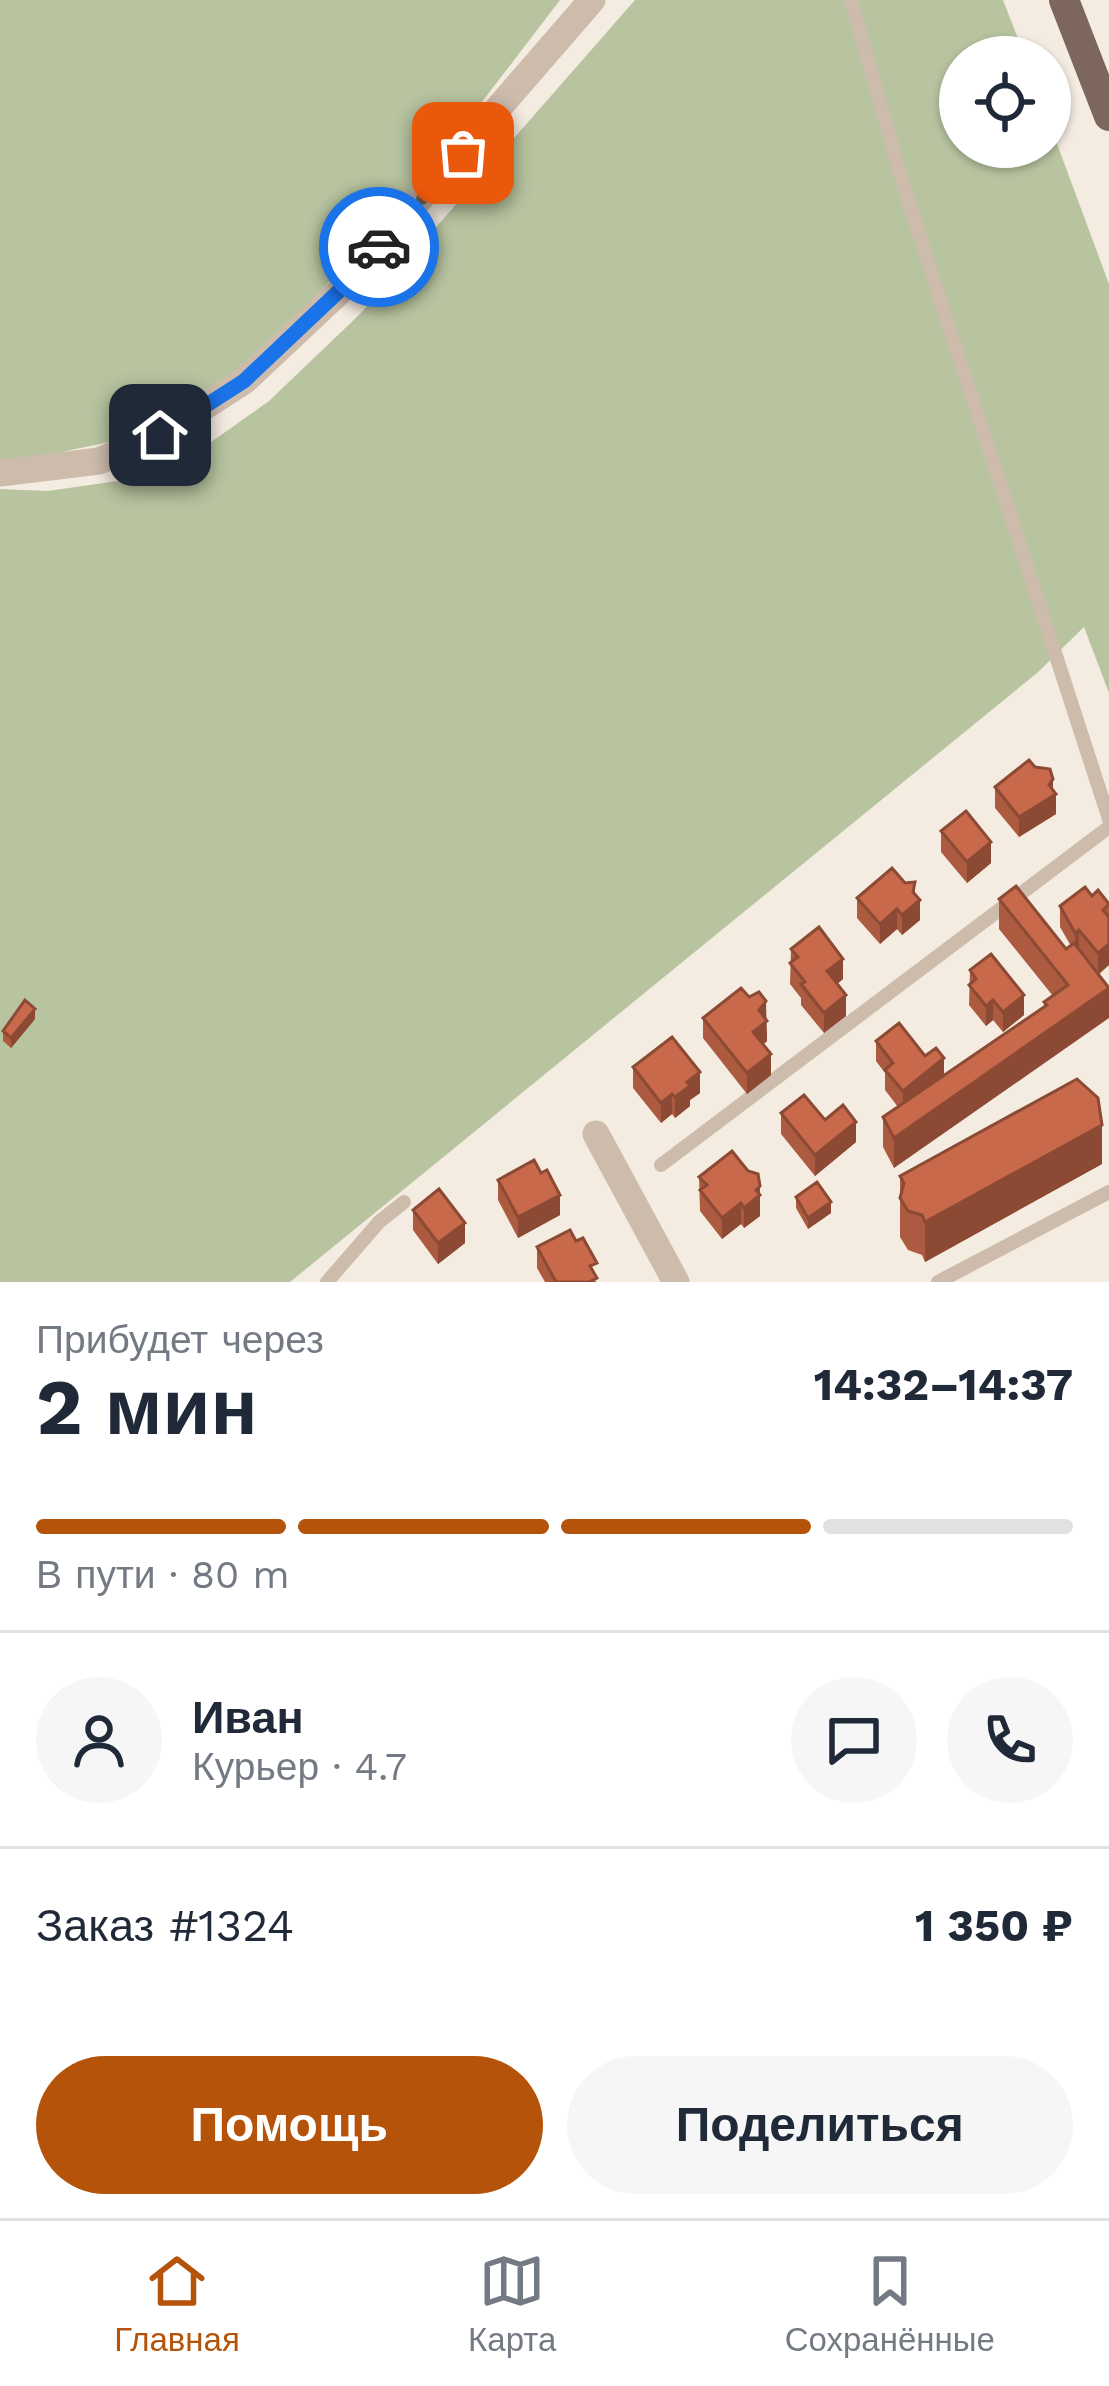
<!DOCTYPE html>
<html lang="ru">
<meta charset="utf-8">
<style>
body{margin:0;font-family:"Work Sans",sans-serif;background:#f6f6f7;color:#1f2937;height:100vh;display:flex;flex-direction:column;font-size:45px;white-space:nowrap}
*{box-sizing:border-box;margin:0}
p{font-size:39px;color:#747a83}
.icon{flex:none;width:66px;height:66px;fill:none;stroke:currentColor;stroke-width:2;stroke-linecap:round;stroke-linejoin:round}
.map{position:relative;height:1282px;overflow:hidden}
.panel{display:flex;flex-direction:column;background:#fff;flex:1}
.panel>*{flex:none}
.tools{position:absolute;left:939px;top:36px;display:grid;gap:24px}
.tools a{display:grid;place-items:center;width:132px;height:132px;border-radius:50%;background:#fff;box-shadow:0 3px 9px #0004;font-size:60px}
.pin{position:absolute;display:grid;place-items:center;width:102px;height:102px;color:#fff;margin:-51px;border-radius:24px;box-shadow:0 6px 18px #0006}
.courier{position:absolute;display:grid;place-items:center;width:120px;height:120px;margin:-60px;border:9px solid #1a73e8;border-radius:50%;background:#fff;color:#222;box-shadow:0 3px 15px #0007}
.head em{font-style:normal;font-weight:700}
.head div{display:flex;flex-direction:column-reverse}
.head{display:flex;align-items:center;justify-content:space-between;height:204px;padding:0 36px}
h1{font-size:78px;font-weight:700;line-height:90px}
.bar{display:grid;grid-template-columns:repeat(4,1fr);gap:18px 12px;align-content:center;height:144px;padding:0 36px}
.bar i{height:15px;border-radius:9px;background:#e0e1e3}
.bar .selected{background:#b45309}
.bar p{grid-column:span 4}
.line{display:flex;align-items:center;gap:30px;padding:0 36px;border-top:3px solid #e0e1e3}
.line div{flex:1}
.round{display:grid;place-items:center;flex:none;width:126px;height:126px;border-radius:63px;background:#f6f6f7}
.primary-button{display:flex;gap:24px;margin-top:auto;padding:24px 36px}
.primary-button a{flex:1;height:138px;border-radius:72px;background:#b45309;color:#fff;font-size:48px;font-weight:700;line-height:138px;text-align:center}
.primary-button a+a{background:#f6f6f7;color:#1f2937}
.tab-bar{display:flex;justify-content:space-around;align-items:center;height:168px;border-top:3px solid #e0e1e3;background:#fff;font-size:33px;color:#747a83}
.tab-bar a{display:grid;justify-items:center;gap:6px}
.tab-bar .selected{color:#b45309}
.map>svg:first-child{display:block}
.green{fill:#b8c4a0}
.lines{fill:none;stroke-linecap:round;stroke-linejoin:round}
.service{stroke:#cdbbac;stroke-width:14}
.minor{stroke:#cdbbac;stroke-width:27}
.primary{stroke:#7d675c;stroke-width:30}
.wall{fill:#ac5a40}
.shaded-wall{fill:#8c4a34}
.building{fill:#c8694b;stroke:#8c4a34;stroke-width:3}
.done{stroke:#7c716b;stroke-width:12;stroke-dasharray:0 21.6}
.route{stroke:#1a73e8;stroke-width:15}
</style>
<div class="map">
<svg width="1109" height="1282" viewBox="0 0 1109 1282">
<rect width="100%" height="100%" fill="#f4ebe1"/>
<!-- green -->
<path class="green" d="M0,0H560L426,175L278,338L161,431L0,465Z
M635,0H1003L1025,57H960V147H1050V125L1109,284V693L1084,627L1037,673L290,1282H0V489L48,491L166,474L269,401L360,314Z"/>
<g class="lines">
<!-- service -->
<path class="service" d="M851,0L905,191L1109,819
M661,1165L1109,827
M327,1282L379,1222L404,1202
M938,1282L1109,1192"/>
<!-- minor -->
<path class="minor" d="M0,473L99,461L161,435L244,381L338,293L592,0
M596,1134L676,1282"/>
<!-- primary -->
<path class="primary" d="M1064,0L1109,116"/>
</g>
<!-- wall -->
<path class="wall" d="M995,787L1053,790L1056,814L1019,837L995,808Z
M941,831L991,863L967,883L941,852Z
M915,895L920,920L902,935L897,929L880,944L857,918V898Z
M1092,896L1109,904V965L894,1168L883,1147V1117L898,1107L885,1090V1073L876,1061V1041L925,1056L944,1075L1044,1007V1002L1053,996L999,929V899L1066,949L1071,946L1060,927V906Z
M791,949L843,979L837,984L846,1016L824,1033L801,1005V998L790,984Z
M970,970L1024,1015L1003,1032L993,1020L986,1026L969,1005Z
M703,1018L766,1019L767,1041L763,1045L771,1075L747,1094L703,1038Z
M35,1019L11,1048L3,1041V1031Z
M633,1067L700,1093L690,1100V1106L675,1118L672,1114L661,1123L633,1088Z
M781,1113L825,1120L856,1142L815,1176L781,1134Z
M1102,1164L925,1262L922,1255L908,1250L900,1237V1176Z
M699,1177L760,1186V1216L744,1228L741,1224L722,1239L700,1211Z
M498,1180L560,1215L518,1238L498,1200Z
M796,1197L831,1213L808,1229L796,1208Z
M413,1210L465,1243L438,1264L413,1230Z
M537,1247L597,1282H545L537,1268Z"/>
<!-- shaded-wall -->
<path class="shaded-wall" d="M1053,779V796L1056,794V814L1019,837V817Z
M991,842V863L967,883V862Z
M915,882V904L920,900V920L902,935V915L913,892Z
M897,909V929L880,944V924Z
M1079,930V950L1075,954V933Z
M1109,944V965L1098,974V953Z
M843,959V979L827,992V971Z
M1109,988V1018L894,1168V1138Z
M846,995V1016L824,1033V1013Z
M1024,995V1015L1003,1032V1012Z
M993,1000V1020L986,1026V1006Z
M766,1001L767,1041L753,1053V1032L759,1010Z
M35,1009V1019L11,1048V1038Z
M771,1054V1075L747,1094V1073Z
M944,1058V1079L903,1112V1091Z
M700,1072V1093L690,1100V1106L675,1118V1097L687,1082Z
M672,1094V1114L661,1123V1103Z
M856,1122V1142L815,1176V1155Z
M1102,1125V1164L925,1262V1222Z
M760,1186V1216L744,1228V1208Z
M560,1195V1215L518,1238V1217Z
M831,1202V1213L808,1229V1218Z
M741,1203V1224L722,1239V1218Z
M465,1223V1243L438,1264V1243Z"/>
<!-- building -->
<path class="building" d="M1029,760L1035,767L1050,769L1053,779L1049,785L1056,794L1019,817L995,787Z
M966,811L991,842L967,862L941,831Z
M892,868L905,883L915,882L913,892L920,900L902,915L897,909L880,924L857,898Z
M1016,886L1066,949L1074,943L1109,988L894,1138L883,1117L1047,1005L1044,1002L1068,985L999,899Z
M1085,887L1092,896L1098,890L1109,904L1103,910L1109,917V944L1098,953L1079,930L1075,933L1060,906Z
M819,927L843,959L827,971L846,995L824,1013L801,984L805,982L790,963L798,957L791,949Z
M991,954L1024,995L1003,1012L993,1000L986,1006L969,985L976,979L970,970Z
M741,988L749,997L759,992L766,1001L759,1010L767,1021L753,1032L771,1054L747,1073L703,1018Z
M25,1000L35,1009L11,1038L3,1031Z
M899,1023L925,1056L936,1048L944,1058L903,1091L885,1070L893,1063L876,1041Z
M672,1037L700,1072L687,1082L690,1086L675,1097L672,1094L661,1103L633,1067Z
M1077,1079L1098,1098L1102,1125L925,1222L922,1215L908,1211L900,1198L904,1183L900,1176Z
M804,1095L825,1120L843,1105L856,1122L815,1155L781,1113Z
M732,1151L748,1171L758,1174L760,1186L756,1190L760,1195L744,1208L741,1203L722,1218L700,1190L707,1185L699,1177Z
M534,1160L541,1173L547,1170L560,1195L518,1217L498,1180Z
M817,1182L831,1202L808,1218L796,1197Z
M439,1189L465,1223L438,1243L413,1210Z
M570,1230L576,1241L583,1238L597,1263L590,1266L597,1278L589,1282H556L537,1247Z"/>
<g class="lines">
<!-- done -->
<path class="done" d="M379,247L463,153"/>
<!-- route -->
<path class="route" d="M160,435L244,381L338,292L379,247"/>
</g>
</svg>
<div class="tools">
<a><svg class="icon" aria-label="locate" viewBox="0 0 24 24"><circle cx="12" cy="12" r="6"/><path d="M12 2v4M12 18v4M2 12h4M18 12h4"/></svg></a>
</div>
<div class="pin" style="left:463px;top:153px;background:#ea580c"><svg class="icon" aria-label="bag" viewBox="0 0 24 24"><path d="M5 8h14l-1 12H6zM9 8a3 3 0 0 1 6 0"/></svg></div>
<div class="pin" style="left:160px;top:435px;background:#1f2937"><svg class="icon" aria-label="home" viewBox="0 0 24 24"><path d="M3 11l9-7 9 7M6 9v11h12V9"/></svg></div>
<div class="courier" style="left:379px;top:247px"><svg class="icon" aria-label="car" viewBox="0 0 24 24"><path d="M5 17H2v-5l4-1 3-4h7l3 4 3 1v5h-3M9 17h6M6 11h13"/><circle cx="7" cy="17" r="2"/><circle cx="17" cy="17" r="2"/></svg></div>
</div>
<section class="panel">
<div class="head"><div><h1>2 мин</h1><p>Прибудет через</p></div><em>14:32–14:37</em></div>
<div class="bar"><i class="selected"></i><i class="selected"></i><i class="selected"></i><i></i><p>В пути · 80 m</p></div>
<div class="line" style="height:216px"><a class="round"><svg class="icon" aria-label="person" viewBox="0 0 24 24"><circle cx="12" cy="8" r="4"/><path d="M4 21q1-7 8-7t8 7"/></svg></a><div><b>Иван</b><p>Курьер · 4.7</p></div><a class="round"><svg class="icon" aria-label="chat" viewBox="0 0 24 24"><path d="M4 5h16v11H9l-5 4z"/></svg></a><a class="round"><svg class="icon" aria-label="phone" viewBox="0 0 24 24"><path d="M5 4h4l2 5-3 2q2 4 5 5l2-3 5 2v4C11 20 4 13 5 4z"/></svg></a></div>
<div class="line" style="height:156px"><div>Заказ #1324</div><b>1 350 ₽</b></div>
<div class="primary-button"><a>Помощь</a><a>Поделиться</a></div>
</section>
<nav class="tab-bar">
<a class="selected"><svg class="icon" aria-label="home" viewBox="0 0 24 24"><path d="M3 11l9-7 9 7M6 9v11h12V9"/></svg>Главная</a>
<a><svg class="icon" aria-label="map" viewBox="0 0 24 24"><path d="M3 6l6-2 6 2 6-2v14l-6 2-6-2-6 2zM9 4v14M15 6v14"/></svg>Карта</a>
<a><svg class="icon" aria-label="saved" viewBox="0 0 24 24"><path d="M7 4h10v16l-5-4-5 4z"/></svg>Сохранённые</a>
</nav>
